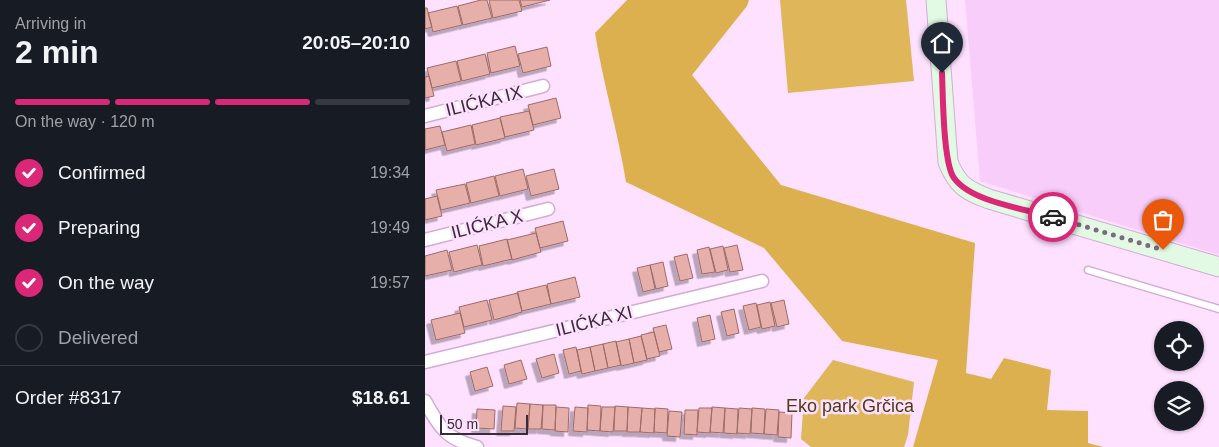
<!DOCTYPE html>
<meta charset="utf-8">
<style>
body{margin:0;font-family:Helvetica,sans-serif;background:#242831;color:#f1f3f6;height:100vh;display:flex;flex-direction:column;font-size:19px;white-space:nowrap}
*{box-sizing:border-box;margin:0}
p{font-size:16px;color:#9ea1a6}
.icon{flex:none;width:28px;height:28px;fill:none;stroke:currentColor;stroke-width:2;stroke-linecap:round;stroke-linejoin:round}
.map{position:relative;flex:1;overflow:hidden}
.sheet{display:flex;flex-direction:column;background:#171b24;width:425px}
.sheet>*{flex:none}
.controls{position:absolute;left:729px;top:321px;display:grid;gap:10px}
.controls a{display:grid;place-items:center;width:50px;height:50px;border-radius:50%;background:#171b24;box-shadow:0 1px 4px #0004;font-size:25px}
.scale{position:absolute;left:15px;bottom:12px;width:88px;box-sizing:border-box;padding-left:5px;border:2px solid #392b3a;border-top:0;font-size:14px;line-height:18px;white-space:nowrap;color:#392b3a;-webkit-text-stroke:4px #fee0ff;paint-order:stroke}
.pin{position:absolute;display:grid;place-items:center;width:42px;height:42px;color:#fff;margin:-51px -21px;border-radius:50% 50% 50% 0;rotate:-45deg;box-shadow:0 0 5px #0007}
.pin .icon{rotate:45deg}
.courier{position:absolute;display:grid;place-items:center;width:50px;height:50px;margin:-25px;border:4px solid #db2777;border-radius:50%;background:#fff;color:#222;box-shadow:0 1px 6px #0007}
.head em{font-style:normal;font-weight:700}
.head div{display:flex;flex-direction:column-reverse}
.head{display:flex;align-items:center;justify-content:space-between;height:85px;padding:0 15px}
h1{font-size:32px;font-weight:700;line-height:38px}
.bar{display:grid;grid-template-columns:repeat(4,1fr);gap:8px 5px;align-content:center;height:60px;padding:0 15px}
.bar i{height:6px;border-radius:4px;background:#363941}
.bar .selected{background:#db2777}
.bar p{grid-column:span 4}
.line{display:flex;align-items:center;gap:12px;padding:0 15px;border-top:1px solid #363941}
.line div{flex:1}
ol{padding:0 15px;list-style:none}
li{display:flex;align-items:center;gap:15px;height:55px}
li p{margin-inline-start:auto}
li .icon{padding:5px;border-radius:50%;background:#db2777;color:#fff;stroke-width:4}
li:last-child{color:#9ea1a6}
li i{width:28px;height:28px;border:2px solid #363941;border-radius:50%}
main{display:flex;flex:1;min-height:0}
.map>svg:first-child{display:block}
.built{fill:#f9cdfa}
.green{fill:#dfb65a}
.forest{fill:#dcb04e}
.building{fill:#e7afa9;stroke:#9e6b66;filter:url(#shadow)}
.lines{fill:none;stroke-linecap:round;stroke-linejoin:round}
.lane-casing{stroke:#d2add3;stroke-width:9}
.street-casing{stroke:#d2add3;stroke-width:15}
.secondary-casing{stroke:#d2add3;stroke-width:21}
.lane{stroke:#fff;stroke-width:6}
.street{stroke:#fff;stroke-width:12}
.secondary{stroke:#e2f9e3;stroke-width:19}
.done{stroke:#7e6a7f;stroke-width:5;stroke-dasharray:0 9}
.route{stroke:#db2777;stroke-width:6}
.labels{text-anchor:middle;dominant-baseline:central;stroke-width:5;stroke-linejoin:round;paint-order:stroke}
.street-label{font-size:18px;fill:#392b3a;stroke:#fee0ff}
.park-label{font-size:18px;fill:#4e3c13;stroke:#fee0ff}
</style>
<main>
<section class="sheet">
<div class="head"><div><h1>2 min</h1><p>Arriving in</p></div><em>20:05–20:10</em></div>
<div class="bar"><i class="selected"></i><i class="selected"></i><i class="selected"></i><i></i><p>On the way · 120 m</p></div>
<ol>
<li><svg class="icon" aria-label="check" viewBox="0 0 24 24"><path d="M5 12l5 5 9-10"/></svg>Confirmed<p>19:34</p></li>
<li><svg class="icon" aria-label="check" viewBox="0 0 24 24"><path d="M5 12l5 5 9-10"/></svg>Preparing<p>19:49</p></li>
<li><svg class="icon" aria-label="check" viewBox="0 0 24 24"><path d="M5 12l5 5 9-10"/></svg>On the way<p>19:57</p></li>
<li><i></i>Delivered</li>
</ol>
<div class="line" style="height:65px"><div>Order #8317</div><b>$18.61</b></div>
</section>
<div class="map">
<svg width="794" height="447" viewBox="0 0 794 447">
<defs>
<filter id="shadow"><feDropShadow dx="-4.5" dy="4.5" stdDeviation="0" flood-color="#0004"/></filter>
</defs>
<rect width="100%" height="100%" fill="#fee0ff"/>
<!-- built -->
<path class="built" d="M540,0H794V255L555,181Z"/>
<!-- green -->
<path class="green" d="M355,0H481L489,81L363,93Z
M408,360L489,382L483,435L479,447H386L376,439L379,398Z"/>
<!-- forest -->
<path class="forest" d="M202,0H324L322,6L267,75L356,185L550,243L541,373L566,379L579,358L626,370L622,410L663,411V443L678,447H488L513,360L417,341L339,248L201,182C193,132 178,83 170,33Z"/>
<!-- building -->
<path class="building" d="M56,0H62L67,18L38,25L33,6Z
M64,0H94L97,11L68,18Z
M95,0H125L97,7Z
M32,6L37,25L8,32L3,13Z
M0,8H2L7,27L0,29Z
M90,46L95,66L66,73L62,53Z
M122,47L126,66L98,73L93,54Z
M60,54L65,74L37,81L32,61Z
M31,61L36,81L7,88L2,68Z
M4,76L9,96L0,98V77Z
M131,98L136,118L108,125L103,105Z
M104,111L109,130L80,137L75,117Z
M75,118L80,138L51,145L47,125Z
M46,125L50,144L22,151L17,132Z
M15,126L20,145L0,150V129Z
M98,169L103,189L75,196L70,176Z
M129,169L134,189L106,196L101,176Z
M69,176L74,196L46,203L41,183Z
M40,184L45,203L16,210L11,190Z
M12,196L17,216L0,220V199Z
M138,221L143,241L115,248L110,228Z
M111,233L116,252L87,260L82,240Z
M82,239L87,259L58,266L54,246Z
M52,245L57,265L29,272L24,252Z
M312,245L318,270L305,272L299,248Z
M298,246L303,270L291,273L285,249Z
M284,247L290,272L277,274L272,250Z
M22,250L27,270L0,276V256Z
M262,254L268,278L255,281L249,257Z
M238,262L243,286L231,289L225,265Z
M225,265L230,289L218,292L212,268Z
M150,277L155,297L126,304L122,284Z
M121,285L126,304L97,311L92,292Z
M93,293L97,312L69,320L64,300Z
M62,300L67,320L39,327L34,307Z
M359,300L364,324L352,327L346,303Z
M345,302L350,326L337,329L332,305Z
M331,303L336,327L324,330L318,306Z
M309,309L314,333L302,336L296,312Z
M35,313L40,333L11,340L6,320Z
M285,315L290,339L277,342L272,318Z
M241,325L247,349L234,352L228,328Z
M229,332L235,356L222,359L216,335Z
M216,336L222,360L209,363L204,339Z
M204,339L209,363L196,366L191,342Z
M191,341L196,365L183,368L178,344Z
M178,344L183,368L170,371L165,347Z
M151,347L156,371L144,374L138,350Z
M165,347L170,371L157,374L152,350Z
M129,354L134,373L117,378L111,359Z
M96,360L102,379L84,384L79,365Z
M62,367L68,386L50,391L45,372Z
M92,403L105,404L103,429L90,428Z
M105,404L118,405L116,429H103Z
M118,405H131L130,430L117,429Z
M163,405L176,406L175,431L162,430Z
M78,406L91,407L89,431H76Z
M190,406L203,407L202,431H189Z
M131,407L144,408L143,432L130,431Z
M150,407L163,408L162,432L148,431Z
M177,407H190L188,432L175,431Z
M203,407L217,408L215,432H202Z
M287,407L300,408L298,433L285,432Z
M217,408L230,409L229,433L215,432Z
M230,408L243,409L242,433L229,432Z
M274,408H287L285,433L272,432Z
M300,408L313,409L312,434L299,433Z
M314,408L327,409L325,434L312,433Z
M327,408L340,409L339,434L326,433Z
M52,409L70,410L69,429L51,428Z
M341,409L354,410L352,435L339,434Z
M260,410H273L272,435L259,434Z
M244,411L257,412L255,437L242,436Z
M354,412L367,413L366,438L353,437Z"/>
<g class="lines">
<defs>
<path id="lane" d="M663,270L794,309"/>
<path id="street" d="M0,116L118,86
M0,240L123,209
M0,362L337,281
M0,401C15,428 21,439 52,447"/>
<path id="secondary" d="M511,0L523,162C532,185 542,191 564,199L794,267"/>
</defs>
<!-- lane casing -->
<use href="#lane" class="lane-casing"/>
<!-- street casing -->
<use href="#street" class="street-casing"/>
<!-- secondary casing -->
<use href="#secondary" class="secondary-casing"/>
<!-- lane -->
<use href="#lane" class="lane"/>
<!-- street -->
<use href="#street" class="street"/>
<!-- secondary -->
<use href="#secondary" class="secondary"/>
</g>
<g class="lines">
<!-- done -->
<path class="done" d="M628,217L738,250"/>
<!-- route -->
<path class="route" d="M517,73C518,94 518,163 529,178C546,202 601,209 628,217"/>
</g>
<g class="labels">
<!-- street labels -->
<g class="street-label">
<text transform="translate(59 101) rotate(-14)">ILIĆKA IX</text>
<text transform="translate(62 224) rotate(-14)">ILIĆKA X</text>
<text transform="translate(169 321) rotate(-14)">ILIĆKA XI</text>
</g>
<!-- park labels -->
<g class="park-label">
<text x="425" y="406">Eko park Grčica</text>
</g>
</g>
</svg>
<div class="controls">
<a><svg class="icon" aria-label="locate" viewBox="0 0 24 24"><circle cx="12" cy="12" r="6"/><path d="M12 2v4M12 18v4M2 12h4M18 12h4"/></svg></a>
<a><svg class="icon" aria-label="layers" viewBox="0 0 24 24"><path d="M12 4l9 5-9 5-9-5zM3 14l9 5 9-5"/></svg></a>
</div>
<div class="scale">50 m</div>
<div class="pin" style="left:738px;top:250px;background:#ea580c"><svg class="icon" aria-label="bag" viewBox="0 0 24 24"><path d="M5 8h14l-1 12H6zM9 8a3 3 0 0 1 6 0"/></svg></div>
<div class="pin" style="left:517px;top:73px;background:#1f2937"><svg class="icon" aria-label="home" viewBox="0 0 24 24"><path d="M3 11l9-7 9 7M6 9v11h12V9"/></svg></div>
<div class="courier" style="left:628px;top:217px"><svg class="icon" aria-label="car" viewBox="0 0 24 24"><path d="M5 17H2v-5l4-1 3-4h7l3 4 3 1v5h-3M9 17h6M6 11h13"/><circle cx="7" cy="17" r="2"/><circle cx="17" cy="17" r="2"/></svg></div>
</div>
</main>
